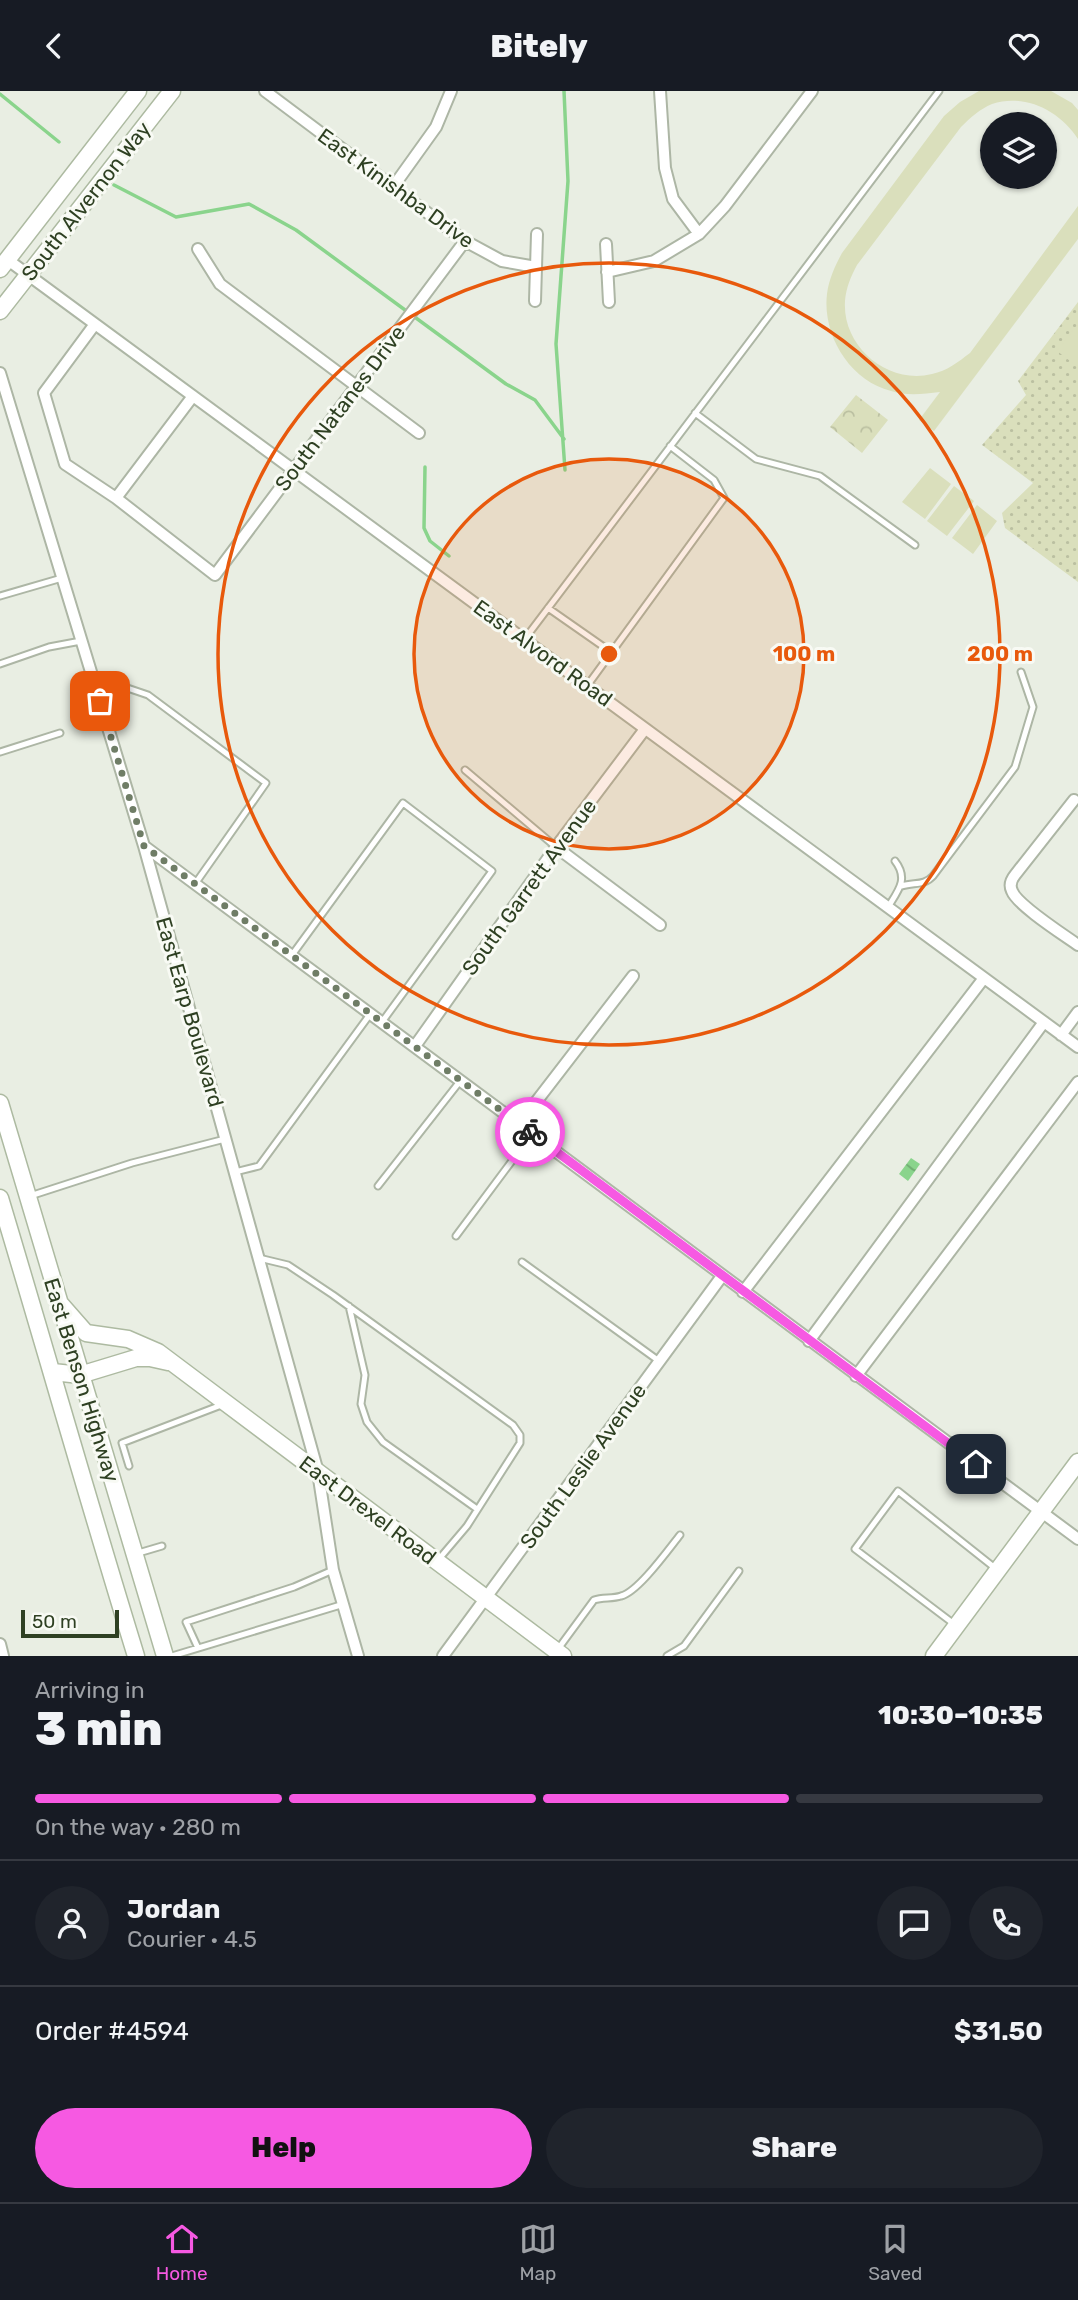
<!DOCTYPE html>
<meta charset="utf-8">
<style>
body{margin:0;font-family:Rubik,sans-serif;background:#20242c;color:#f1f3f6;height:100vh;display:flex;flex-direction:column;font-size:26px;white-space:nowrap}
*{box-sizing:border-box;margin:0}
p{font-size:23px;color:#9ea1a6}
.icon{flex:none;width:38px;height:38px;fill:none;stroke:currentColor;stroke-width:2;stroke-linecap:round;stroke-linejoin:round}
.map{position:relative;height:1565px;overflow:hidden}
.side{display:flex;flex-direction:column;background:#171b24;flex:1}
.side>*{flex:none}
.buttons{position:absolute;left:980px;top:21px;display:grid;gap:14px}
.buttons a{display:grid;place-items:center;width:77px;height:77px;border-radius:50%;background:#171b24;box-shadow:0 2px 5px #0004;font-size:35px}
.scale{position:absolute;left:21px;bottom:18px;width:98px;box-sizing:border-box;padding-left:7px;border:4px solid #2e4022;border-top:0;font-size:19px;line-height:24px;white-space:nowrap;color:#2e4022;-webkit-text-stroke:5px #f8faf4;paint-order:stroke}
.pin{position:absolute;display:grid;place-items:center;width:60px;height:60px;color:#fff;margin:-30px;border-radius:14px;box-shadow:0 4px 10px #0006}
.courier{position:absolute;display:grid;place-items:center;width:70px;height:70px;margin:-35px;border:5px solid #f659e2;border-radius:50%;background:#fff;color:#222;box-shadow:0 2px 9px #0007}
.summary em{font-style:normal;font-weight:800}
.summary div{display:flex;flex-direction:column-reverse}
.summary{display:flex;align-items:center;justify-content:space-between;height:119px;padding:0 35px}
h1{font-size:46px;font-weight:800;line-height:52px}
.bar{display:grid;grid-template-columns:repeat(4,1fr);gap:10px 7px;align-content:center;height:84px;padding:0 35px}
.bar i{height:9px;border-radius:5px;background:#363941}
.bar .on{background:#f659e2}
.bar p{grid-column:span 4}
.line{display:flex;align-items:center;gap:18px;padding:0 35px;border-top:2px solid #363941}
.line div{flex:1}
.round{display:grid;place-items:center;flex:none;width:74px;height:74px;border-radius:37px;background:#20242c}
.cta{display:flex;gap:14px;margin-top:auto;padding:14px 35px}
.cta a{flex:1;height:80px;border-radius:42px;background:#f659e2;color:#111;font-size:28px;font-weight:800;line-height:80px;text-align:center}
.cta a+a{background:#20242c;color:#f1f3f6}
header{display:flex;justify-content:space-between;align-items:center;height:91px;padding:0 35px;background:#171b24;font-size:32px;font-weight:800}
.tab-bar{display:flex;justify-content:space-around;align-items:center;height:98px;border-top:2px solid #363941;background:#171b24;font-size:19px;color:#9ea1a6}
.tab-bar a{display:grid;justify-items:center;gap:4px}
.tab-bar .on{color:#f659e2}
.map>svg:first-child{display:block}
.grass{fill:url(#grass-dots)}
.forest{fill:url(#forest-crowns)}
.garden{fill:#dadfbc}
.water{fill:url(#water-waves)}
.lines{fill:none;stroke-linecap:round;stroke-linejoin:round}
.stream{stroke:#8ad48c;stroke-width:3.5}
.lane-casing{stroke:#adb6a5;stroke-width:9}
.street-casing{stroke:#adb6a5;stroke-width:14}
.secondary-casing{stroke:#adbaa1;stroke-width:19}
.lane{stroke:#fff;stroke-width:5}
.street{stroke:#fff;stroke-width:10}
.secondary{stroke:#fff;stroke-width:16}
.done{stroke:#6f7d66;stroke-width:7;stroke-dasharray:0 12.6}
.route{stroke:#f659e2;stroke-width:9}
.ring{fill:none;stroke:#e8590c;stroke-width:3.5}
.labels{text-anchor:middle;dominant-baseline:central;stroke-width:6;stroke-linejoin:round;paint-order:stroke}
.street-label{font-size:21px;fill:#2e4022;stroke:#f8faf4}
.centre{fill:#e8590c;stroke:#f8faf4;stroke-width:3.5}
.ring-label{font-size:21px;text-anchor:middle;font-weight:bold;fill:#e8590c;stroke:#f8faf4;stroke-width:6;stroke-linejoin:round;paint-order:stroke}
</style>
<header><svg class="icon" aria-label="back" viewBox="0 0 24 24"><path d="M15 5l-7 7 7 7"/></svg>Bitely<svg class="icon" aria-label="heart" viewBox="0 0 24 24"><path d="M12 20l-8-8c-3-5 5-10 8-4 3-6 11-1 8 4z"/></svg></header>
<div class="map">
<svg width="1078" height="1565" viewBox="0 0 1078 1565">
<defs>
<pattern id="grass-dots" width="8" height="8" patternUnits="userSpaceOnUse" patternTransform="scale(1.75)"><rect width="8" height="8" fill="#dadfbc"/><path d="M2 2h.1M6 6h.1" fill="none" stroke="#bbc0a1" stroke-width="1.8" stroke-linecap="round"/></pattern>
<pattern id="forest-crowns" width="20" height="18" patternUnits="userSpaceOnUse" patternTransform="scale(1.75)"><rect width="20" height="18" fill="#dadfbc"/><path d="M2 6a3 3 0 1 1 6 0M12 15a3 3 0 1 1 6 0" fill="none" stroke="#bbc0a1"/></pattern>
<pattern id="water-waves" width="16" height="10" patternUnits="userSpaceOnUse" patternTransform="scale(1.75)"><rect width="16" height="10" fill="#8ad48c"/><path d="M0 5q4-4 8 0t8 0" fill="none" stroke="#71ad72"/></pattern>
</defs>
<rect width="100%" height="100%" fill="#e9eee3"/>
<!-- grass -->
<path class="grass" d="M1078,211V491L1005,437L1002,422L1033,392L982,354L1026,304L1018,290Z"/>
<!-- forest -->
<path class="forest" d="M856,304L888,329L862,362L830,336Z"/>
<!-- garden -->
<path class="garden" d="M979,0H1051L1072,12L1078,19V48C1060,20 1025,2 992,13C980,18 970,27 961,36L857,174C851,185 846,197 845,210C842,256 888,294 932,283C947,280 958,271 970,262L1078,115V148L934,340L919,329L940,301C923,303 907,305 891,300C850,290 822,244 827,203C829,188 835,175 842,162L944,25L960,11Z
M1078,233V276L1057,260Z
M930,377L951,393L925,428L902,411Z
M954,395L974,410L947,445L927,430Z
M977,414L997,430L973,463L952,447Z"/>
<!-- water -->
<path class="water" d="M911,1067L920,1073L908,1090L899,1083Z"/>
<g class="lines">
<!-- stream -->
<path class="stream" d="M564,0L568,90L556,253L565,379
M0,3L59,51
M114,94L176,126L249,113L296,139L506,293L535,309L564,348
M425,376L424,437L430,450L449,465"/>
<defs>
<path id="lane" d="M695,322L756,368L820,385L915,454
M0,505L62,487
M548,517L611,561
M524,549L939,0
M0,573L49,556L81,550
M95,586L148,604L266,692L195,793
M587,595L724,407L714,389L670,355
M0,661L60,642
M465,679L556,756
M902,795C914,791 924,795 933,785L1015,676L1033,616L1021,581
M888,816C898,800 909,788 895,770
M292,864L403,712L492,780L382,931
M235,1081L259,1075L371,922
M378,1095L461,989
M30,1105L132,1072L225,1048
M456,1145L532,1043
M259,1167L288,1174L333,1204L513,1334L520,1344V1352L467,1435L439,1468
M522,1171L659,1270
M349,1215L365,1284L361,1313L367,1331L383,1351L477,1418
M129,1375L122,1352L224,1313
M135,1463L162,1455
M954,1533L855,1458L898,1400L995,1477
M198,1557L186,1531L294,1496L333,1479
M558,1558L594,1509C603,1506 612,1508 621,1505C638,1501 668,1459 680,1444
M172,1565L344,1513
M667,1565L684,1555L739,1480"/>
<path id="street" d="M265,0L465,150L502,170L536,176
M660,0L665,77L673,108L699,143
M393,96L436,36L451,0
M606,153L609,211
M198,158L220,193L419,342
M8,169L1078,956
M607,181L654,170L699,143L725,115L812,0
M535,210L537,143
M95,233L44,302L65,373L116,407L215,484L465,150
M0,282L144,755L318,1381L333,1479L358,1565
M116,407L193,305
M1074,709L1015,784C1011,789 1009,794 1012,800C1017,814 1064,844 1078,854
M144,755L1078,1448
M556,756L660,834
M1061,944L1078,921
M415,955L556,756L645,638
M519,1033L633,885
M743,1201L984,887
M809,1250L1044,931
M856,1285L1078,991
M0,1553L3,1565
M443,1565L722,1185"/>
<path id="secondary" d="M0,178L138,0
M0,220L172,0
M0,1012L165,1565
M0,1107C46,1260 89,1413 136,1565
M57,1209L86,1242L128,1248L158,1261L563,1565
M53,1281L80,1284L136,1267H150L168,1271
M934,1565L1078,1371"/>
</defs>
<!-- lane casing -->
<use href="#lane" class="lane-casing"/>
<!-- street casing -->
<use href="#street" class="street-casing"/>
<!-- secondary casing -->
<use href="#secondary" class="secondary-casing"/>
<!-- lane -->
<use href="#lane" class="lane"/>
<!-- street -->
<use href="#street" class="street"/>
<!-- secondary -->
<use href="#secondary" class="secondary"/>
</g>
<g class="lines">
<!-- done -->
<path class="done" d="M100,610L144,755L530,1041"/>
<!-- route -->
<path class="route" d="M530,1041L976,1373"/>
</g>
<!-- distance rings -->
<circle cx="609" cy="563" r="195" fill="#e8590c" fill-opacity=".12"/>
<g class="ring">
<circle cx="609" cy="563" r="195"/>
<circle cx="609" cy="563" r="391"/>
</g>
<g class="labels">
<!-- street labels -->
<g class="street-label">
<text transform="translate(396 97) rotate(36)">East Kinishba Drive</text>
<text transform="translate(86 110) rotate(-52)">South Alvernon Way</text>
<text transform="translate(340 317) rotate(-53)">South Natanes Drive</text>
<text transform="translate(543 562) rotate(36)">East Alvord Road</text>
<text transform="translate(529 796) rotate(-54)">South Garrett Avenue</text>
<text transform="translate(190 921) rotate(74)">East Earp Boulevard</text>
<text transform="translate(82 1289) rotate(73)">East Benson Highway</text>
<text transform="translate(583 1375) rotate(-54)">South Leslie Avenue</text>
<text transform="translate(368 1419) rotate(37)">East Drexel Road</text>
</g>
</g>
<circle cx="609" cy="563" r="10" class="centre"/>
<g class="ring-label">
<text x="804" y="570">100 m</text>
<text x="1000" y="570">200 m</text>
</g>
</svg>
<div class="buttons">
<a><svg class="icon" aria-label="layers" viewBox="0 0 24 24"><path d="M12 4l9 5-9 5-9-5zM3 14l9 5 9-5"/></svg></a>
</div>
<div class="scale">50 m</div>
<div class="pin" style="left:100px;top:610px;background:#ea580c"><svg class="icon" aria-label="bag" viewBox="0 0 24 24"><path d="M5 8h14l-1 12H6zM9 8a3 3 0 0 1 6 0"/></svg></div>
<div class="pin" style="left:976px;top:1373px;background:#1f2937"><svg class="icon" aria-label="home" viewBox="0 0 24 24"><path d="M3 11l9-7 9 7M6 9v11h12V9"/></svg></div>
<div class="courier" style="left:530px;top:1041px"><svg class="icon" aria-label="bike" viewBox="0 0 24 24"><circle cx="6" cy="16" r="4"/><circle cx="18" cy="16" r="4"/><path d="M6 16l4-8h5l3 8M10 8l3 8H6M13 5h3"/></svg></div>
</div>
<section class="side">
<div class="summary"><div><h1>3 min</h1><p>Arriving in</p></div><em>10:30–10:35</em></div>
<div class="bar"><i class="on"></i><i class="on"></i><i class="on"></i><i></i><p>On the way · 280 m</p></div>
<div class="line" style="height:126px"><a class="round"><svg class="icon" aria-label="person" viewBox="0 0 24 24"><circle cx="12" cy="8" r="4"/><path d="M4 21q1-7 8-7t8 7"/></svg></a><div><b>Jordan</b><p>Courier · 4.5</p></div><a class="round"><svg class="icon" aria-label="chat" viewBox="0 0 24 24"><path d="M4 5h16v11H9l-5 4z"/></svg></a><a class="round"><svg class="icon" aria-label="phone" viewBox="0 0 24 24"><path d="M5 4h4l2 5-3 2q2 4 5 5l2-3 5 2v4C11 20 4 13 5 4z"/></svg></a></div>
<div class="line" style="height:91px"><div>Order #4594</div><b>$31.50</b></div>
<div class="cta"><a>Help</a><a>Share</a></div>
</section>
<nav class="tab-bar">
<a class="on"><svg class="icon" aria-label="home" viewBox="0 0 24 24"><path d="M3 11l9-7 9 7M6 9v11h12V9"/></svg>Home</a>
<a><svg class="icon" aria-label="map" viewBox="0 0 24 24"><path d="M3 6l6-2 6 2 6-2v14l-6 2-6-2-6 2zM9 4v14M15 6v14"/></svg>Map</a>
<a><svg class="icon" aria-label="saved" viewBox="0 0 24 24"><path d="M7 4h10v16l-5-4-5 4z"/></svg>Saved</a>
</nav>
